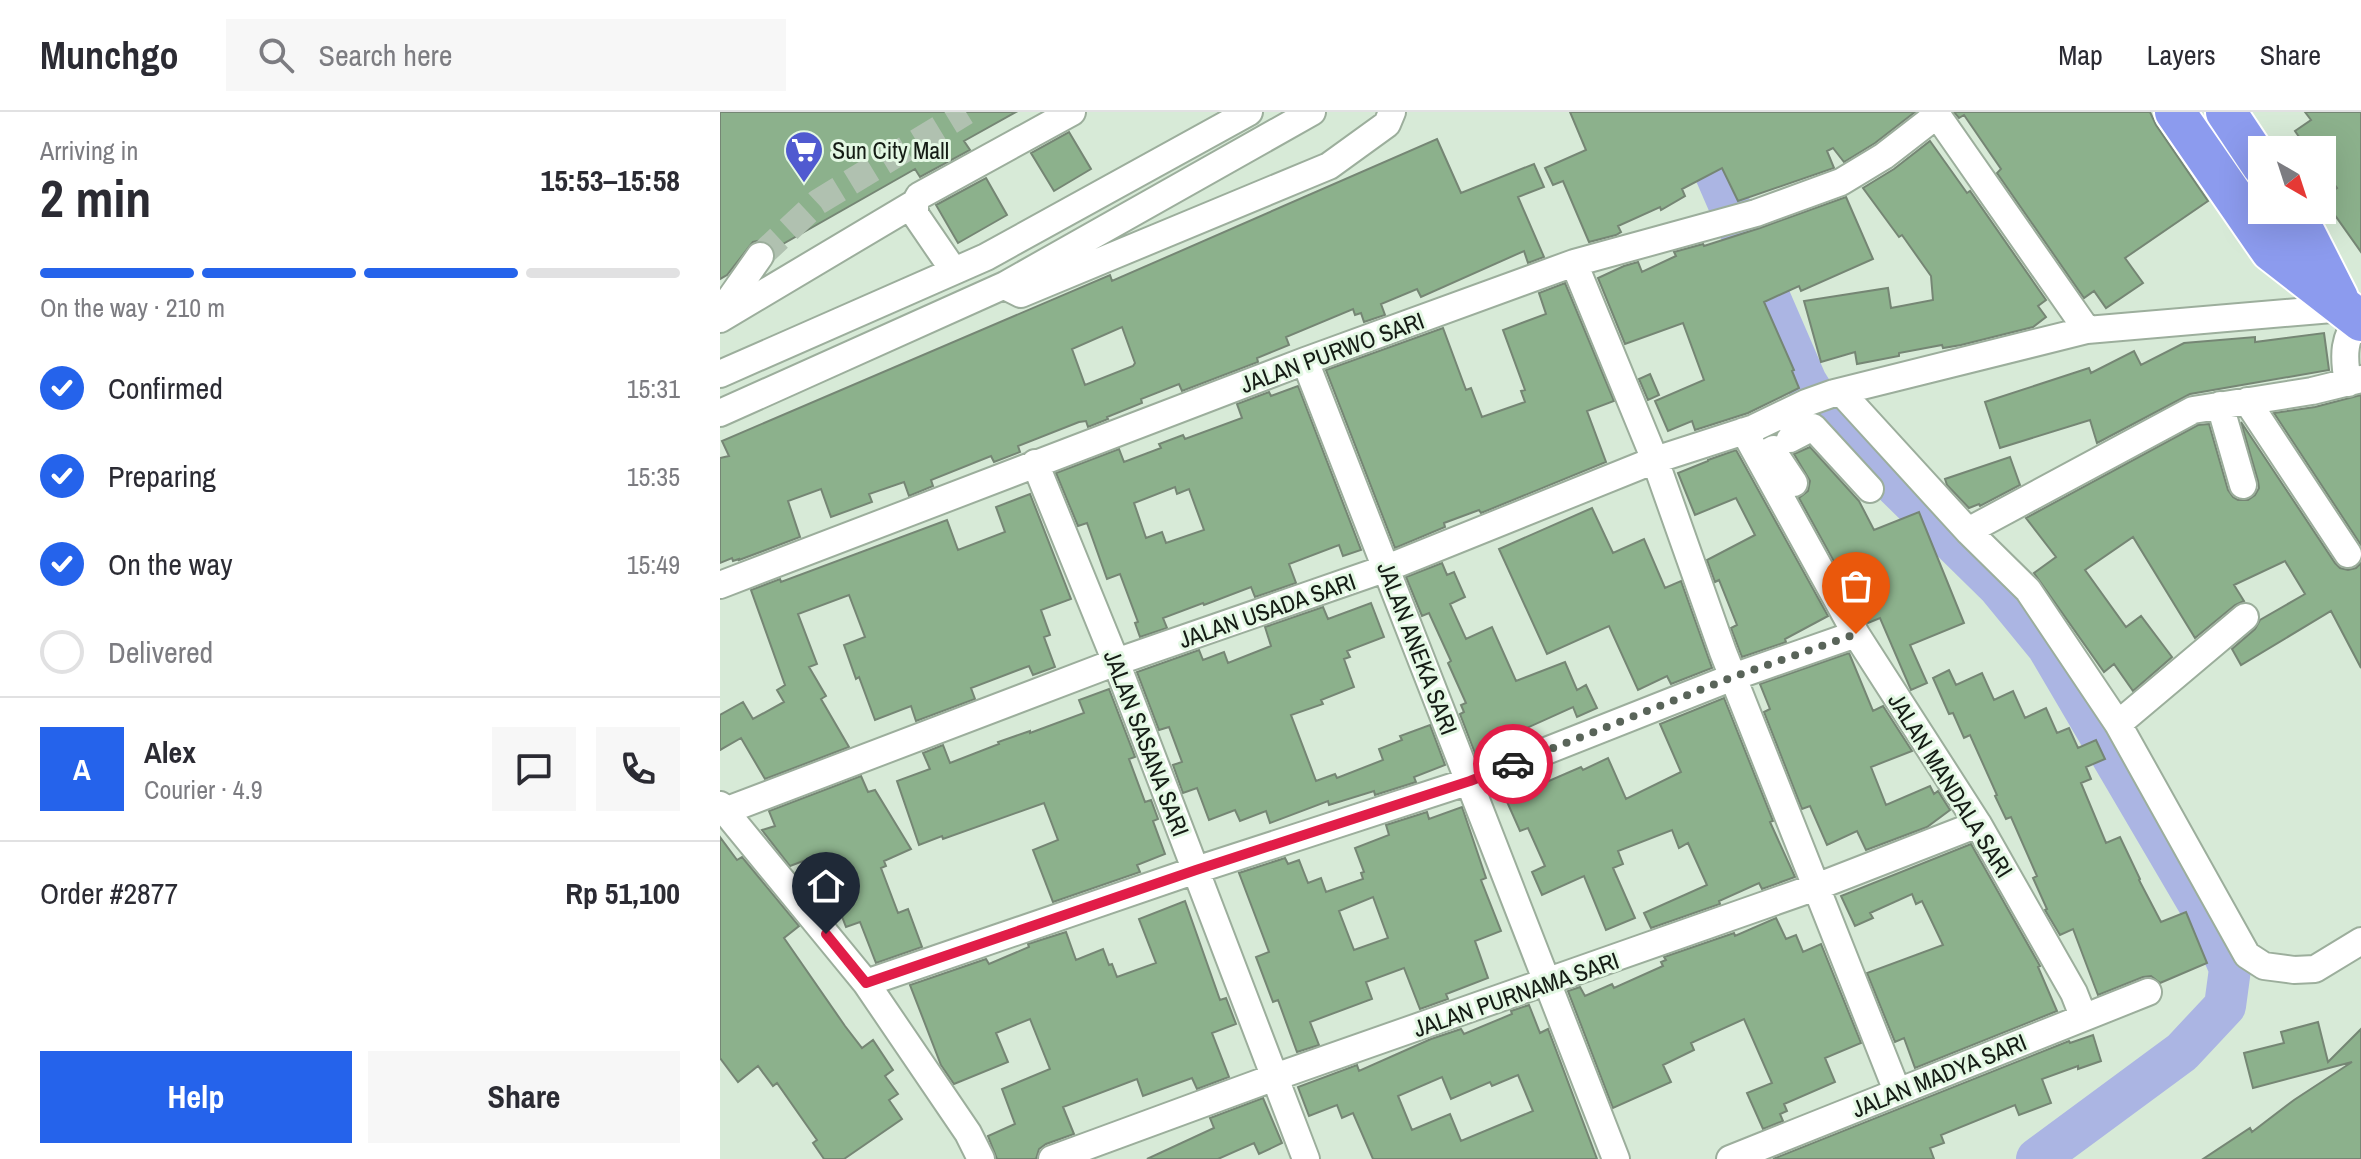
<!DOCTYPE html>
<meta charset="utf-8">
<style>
body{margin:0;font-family:"Archivo Narrow",sans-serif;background:#f7f7f7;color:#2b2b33;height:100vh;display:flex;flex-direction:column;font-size:30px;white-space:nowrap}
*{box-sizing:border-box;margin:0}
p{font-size:26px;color:#7c7c81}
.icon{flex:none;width:44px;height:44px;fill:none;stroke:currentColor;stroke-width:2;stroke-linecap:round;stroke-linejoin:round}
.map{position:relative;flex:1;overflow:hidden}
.sheet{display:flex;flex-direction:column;background:#fff;width:720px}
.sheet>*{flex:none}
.needle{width:52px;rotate:141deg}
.fabs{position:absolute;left:1528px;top:24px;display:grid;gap:16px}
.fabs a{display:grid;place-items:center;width:88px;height:88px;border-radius:0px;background:#fff;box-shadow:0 8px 32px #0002;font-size:40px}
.pin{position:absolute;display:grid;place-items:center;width:68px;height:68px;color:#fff;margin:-82px -34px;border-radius:50% 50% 50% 0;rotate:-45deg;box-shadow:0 0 8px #0007}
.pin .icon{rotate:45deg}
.courier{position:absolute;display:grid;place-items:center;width:80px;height:80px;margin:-40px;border:6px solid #e11d48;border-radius:50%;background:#fff;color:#222;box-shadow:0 2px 10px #0007}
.head em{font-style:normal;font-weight:700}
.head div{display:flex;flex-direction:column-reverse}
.head{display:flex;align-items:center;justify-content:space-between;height:136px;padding:0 40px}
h1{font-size:52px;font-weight:700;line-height:60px}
.bar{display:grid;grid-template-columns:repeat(4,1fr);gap:12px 8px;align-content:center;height:96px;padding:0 40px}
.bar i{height:10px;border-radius:6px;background:#e1e1e2}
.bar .selected{background:#2563eb}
.bar p{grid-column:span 4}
.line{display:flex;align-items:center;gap:20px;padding:0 40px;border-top:2px solid #e1e1e2}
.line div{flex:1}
.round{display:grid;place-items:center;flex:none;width:84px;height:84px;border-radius:0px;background:#f7f7f7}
ol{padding:0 40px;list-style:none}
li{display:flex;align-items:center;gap:24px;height:88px}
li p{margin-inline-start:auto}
li .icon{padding:8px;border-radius:50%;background:#2563eb;color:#fff;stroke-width:4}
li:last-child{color:#7c7c81}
li i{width:44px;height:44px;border:4px solid #e1e1e2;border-radius:50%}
.button{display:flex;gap:16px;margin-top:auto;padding:16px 40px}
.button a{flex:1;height:92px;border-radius:0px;background:#2563eb;color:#fff;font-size:32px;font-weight:700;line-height:92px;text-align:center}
.button a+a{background:#f7f7f7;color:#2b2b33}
header{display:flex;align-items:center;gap:48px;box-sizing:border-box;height:112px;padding:0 40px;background:#fff;border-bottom:2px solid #e1e1e2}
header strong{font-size:38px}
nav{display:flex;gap:44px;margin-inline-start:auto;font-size:28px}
.search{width:560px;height:72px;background:#f7f7f7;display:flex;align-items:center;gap:20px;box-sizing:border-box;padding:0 28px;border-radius:0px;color:#7c7c81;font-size:30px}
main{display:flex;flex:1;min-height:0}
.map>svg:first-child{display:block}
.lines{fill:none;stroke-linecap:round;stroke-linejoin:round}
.river{stroke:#abb5e3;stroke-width:42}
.building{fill:#8cb18c;stroke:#758674;stroke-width:2;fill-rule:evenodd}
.minor-tunnel{stroke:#b0c1b0;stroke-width:26;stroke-dasharray:26 13;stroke-linecap:butt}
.minor-casing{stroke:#9cae9c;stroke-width:30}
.highway-casing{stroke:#fff;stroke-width:44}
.minor{stroke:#fff;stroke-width:26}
.highway{stroke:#8c9bee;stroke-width:40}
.done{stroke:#596459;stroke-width:8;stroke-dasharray:0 14.4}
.route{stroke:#e11d48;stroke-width:10}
.labels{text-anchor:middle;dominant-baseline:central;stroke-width:6;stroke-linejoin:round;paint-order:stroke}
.poi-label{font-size:24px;fill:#151c15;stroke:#e4f8e4;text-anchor:start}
.street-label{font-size:24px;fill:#151c15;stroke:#e4f8e4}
</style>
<header>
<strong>Munchgo</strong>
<div class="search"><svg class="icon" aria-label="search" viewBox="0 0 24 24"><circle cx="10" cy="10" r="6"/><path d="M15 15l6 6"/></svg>Search here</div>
<nav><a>Map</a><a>Layers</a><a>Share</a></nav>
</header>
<main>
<section class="sheet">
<div class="head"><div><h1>2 min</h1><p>Arriving in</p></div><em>15:53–15:58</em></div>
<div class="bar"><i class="selected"></i><i class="selected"></i><i class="selected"></i><i></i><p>On the way · 210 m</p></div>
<ol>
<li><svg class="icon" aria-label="check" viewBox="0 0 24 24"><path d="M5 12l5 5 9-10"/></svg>Confirmed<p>15:31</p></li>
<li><svg class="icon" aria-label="check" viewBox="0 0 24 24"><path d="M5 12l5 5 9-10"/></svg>Preparing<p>15:35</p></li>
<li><svg class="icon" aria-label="check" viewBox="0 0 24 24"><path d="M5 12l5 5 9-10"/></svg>On the way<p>15:49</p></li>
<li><i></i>Delivered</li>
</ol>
<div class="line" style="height:144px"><b class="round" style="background:#2563eb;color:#fff">A</b><div><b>Alex</b><p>Courier · 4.9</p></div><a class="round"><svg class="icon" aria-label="chat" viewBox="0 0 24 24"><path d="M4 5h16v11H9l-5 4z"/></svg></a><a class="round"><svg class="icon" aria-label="phone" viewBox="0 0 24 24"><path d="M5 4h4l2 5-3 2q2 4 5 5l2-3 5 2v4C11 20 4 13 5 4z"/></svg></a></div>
<div class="line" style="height:104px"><div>Order #2877</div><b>Rp 51,100</b></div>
<div class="button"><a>Help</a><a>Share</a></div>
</section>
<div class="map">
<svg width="1641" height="1047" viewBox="0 0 1641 1047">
<rect width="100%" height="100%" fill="#d7ead7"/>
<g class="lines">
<!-- river -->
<path class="river" d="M969,0L1086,270L1110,309L1278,474L1328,535L1493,816L1510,857L1505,894L1462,940L1317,1047"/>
</g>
<!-- building -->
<path class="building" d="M0,0H296L244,29L250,38L200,65L195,57L54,137L48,131L42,128L33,130L7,163L0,167Z
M850,0H1195L1155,31L1124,50L1113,36L1107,39L1114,56L1018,89L1002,56L962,77L965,84L941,98L940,95L898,114L901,120L896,123L869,130L843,69L833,73L825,56L866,38Z
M1234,0H1430L1436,13L1488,89L1405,146L1423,171L1386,196L1374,179L1364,186L1277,61L1281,57L1244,3L1239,6Z
M1585,0H1641V140L1614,102L1610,105L1602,93V86L1617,76L1602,55V38H1588L1575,19L1591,8Z
M349,20L371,57L334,79L311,41Z
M717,27L741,81L814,52L824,75L798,85L824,145L808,151L804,139L701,185L697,177L661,192L665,203L644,210L641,201L635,203L633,197L566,225L569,233L537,246L538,250L462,279L459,272L421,287L422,291L387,305L388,307L368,315L366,309L359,310L298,334L300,340L274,350L271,344L211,368L213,374L189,384L184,370L149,382L152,390L111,405L101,377L68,389L80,425L19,448V447L13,449L12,446L0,451V346L9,344L2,329L390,163L392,169ZM402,215L415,251L413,254L365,273L352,237Z
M1210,29L1247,81L1250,79L1326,188L1318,194L1326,205L1313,215L1241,233L1223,236L1222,233L1179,241V244L1137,252L1135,240L1101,250L1084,189L1168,176L1171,196L1213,188L1211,164L1182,123L1179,125L1143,76L1174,57Z
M266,66L287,103L238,131L216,93Z
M1126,85L1153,147L1081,179L1079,174L1044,190L1074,258L1072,259L1079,276L1028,301L975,318L972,309L948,319L935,289L984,268L963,211L905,232L878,166L904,154L918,150L922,160L956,144L954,140L983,132L984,134L1040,116Z
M845,171L894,289L867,299L886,350L761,401L759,398L724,411L725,415L675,436L606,258L723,216L746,278L751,276L762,305L805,290L801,279L805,278L783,218L826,202L819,181Z
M1604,221L1609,258L1470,282L1377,331L1370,308L1280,336L1265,290L1369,256L1371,261L1414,239L1421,253L1464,231L1535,225V230Z
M930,262L939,283L928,288L919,267Z
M578,274L641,438L623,444L619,433L569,452L576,471L535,485L531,475L484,493L483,491L443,506L447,516L420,525L415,511L418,510L400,462L387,467L367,411L358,414L336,361L399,337L404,350L441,336L439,332L463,323L465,327L522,306L517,292L549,280L551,284ZM455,375L457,382L469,377L484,418L446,431L442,420L426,426L414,391Z
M1641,283V433L1554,301L1595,295Z
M1521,310L1615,451L1620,456L1628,458L1636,456L1641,451V556L1611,499L1521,553L1512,537L1535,517L1540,508L1585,482L1565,449L1514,473L1524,489L1515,493L1475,526L1413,425L1365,458L1406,515L1421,504L1452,545L1413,579L1394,552L1384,560L1314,461L1336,445L1306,406L1478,313L1489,312L1508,378L1513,385L1518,388H1528L1535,383L1539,376L1538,369Z
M1090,335L1139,389L1154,418L1199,400L1244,511L1190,533L1207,571L1191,578L1160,506L1148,511L1079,386L1088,379L1090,369L1074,342Z
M1016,338L1108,504L1065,527L1066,530L1022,545L1011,516L1017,513L999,468L995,470L987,448L1035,423L1016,386L975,403L958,361L988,349V348Z
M1290,345L1300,373L1260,394L1259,392L1249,396L1227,373L1225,367Z
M310,382L351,487L321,498L330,523L324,525L335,555L313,563L309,554L251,576L255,587L196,609L191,594L155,608L139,565L136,567L124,533L145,525L129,483L78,502L97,552L89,555L106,584L101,587L129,635L45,667L21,626L0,638V603L23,590L33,607L64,590L57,578L65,573L31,478L60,467L61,470L227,408L238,438L285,420L276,395Z
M872,396L893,441L924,427L945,476L961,469L992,556L951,572L947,564L918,578L889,514L827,542L779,437Z
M722,451L727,463L734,460L745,485L730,492L746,527L772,515L796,569L845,550L857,578L866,573L877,596L857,605L853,595L798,620L803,631L758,649L740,602L744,600L741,593L746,591L728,551L731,549L709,501L702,504L686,465Z
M651,491L664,525L627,539L630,545L624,547L634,575L601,588L603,592L571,603L596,669L615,662L617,666L663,648L659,637L682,628L680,624L710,613L725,653L694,665L696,670L655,683L654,679L609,693L608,689L550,711L546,699L520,709L515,698L489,708L477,676L463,681L453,653L462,650L449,615L439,618L417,560L479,538L483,548L504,540L508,551L551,534L545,515L603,495L608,507Z
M1129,541L1153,599L1163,594L1192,639L1151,655L1166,693L1210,674L1214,682L1218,679L1230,698L1207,715L1146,738L1137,719L1107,733L1090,694L1082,697L1044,600L1050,597L1040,572Z
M1229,558L1236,573L1262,561L1274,588L1293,579L1305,606L1326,596L1337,621L1349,616L1358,636L1376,628L1385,647L1366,655L1371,667L1361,671L1386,731L1400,725L1420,767L1419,768L1441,810L1466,800L1487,851L1440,871L1431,864L1423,865L1378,883L1353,817L1340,823L1325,798L1327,797L1313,766L1317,764L1291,705L1286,707L1275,684L1277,683L1250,623L1244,626L1233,601L1229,602L1213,566Z
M389,577L415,645L409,647L425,690L431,688L438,707L433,709L445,742L417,753L420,760L333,790L313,738L338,728L324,691L223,727L222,724L199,733L177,669L210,657L203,641L223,633L230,651L279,632L278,630L310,619V621L364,601L359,588Z
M1004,586L1053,709L1050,710L1075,765L1042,777L1039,771L999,789L1000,792L931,816L924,801L987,773L968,731L959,736L952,718L898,739L903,752L893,756L915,806L886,818L864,764L822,783L812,760L825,754L808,716L800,719L780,674L816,660L822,672L861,655L863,658L888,646L906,687L961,660L940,612Z
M141,664L148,680L155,678L191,737L164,749L166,754L161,756L178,801L188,797L202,835L156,851L140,810L126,815L111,776L103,779L91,746L70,754L42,718L55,714L49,699Z
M742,695L766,766L761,768L781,819L755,829L768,866L729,881L726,882L728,887L700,897L684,856L646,870L652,887L590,910L599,933L577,940L558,888L553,890L536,845L549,840L519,761L565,746L568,752L579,748L588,771L601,766L606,780L643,767L641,761L644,760L635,736L669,723L666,713L707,700L709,707ZM653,785L668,826L634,838L619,799Z
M0,725L17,748L22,745L79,814L64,826L125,914L142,936L153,928L173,958L165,964L178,982L169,988L182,1007L124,1047H104L93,1031L97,1028L57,971L53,974L38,954L18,970L0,946Z
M1251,732L1320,854L1318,855L1337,899L1195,956L1184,926L1175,930L1147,861L1223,833L1202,789L1196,792L1192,782L1150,801L1153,806L1135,814L1121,784Z
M465,789L500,888L506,886L516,912L492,921L509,965L477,977L472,966L423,984L417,967L343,995L354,1022L326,1032L319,1037L316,1047H277L268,1024L295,1012L282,977L330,957L310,907L276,921L288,950L234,972L221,953L190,873L266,847L269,852L309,835L308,832L346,820L356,848L383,837L389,853L392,852L397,865L436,851L419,807Z
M1056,806L1066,827L1076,823L1083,840L1101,832L1141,931L1105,946L1115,970L1064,992L1067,999L1060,1002L1063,1009L1043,1017L1027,981L1052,971L1024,907L971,931L974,938L943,953L951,970L893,996L848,879L860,875L865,884L892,872L894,876L943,854L941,850L946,848L944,845L1014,821L1015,824Z
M809,893L820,921L828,917L877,1047H653L633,1001L622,1006L617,993L589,1004L578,975L637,953L639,959L711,927L741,917L744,922L792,902L791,899ZM798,963L813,999L741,1029L730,1002L692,1018L678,984L722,965L731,987L770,970L772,974Z
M1598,910L1608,950L1641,917V1047H1483L1530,1016L1532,1020L1574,988L1632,950L1533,976L1524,941L1564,931L1561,920Z
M1373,923L1381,949L1358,957V954L1322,967L1331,991L1299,1003L1295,993L1221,1023L1224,1031L1210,1036L1214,1047H1053L1349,929L1350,931Z
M543,986L562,1031L539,1042L534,1031L498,1047H427L494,1016L490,1006Z"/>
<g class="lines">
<!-- minor-tunnel -->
<path class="minor-tunnel" d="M40,144L98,90L246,0"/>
<defs>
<path id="minor" d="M1215,0L1367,218
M854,151L935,348L1003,540L1177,979
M234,159L195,102V91L199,84L352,0
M289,176L301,182L609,54L667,12L672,0
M0,201L40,144
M0,207L195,91
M585,249L896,1047
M0,262L266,145L529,0
M1628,271C1623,243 1623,226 1641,202
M1121,280L1248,419L1308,478L1398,612L1527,843L1544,854L1574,858L1595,857L1641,829
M1527,289L1628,442
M1500,293L1523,373
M0,301L285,173L592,0
M1024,319L1136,522L1258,712L1354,881L1363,904
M1070,327L1093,315L1150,377
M1054,337L1052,338L1074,371
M315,351L396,550L586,1047
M1248,419L1473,298L1592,279L1641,267
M0,473L585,249L854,151L1036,101L1121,70L1164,44L1217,3
M1398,612L1525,505
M0,693L146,871L248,1021L261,1047
M5,699L396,550L667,456L935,348L1034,316L1086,291L1114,281L1367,218L1624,196
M146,871L476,758L750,669L1013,565L1136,522
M332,1047L555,965L1096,775L1258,712
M1010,1047L1428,880"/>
<path id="highway" d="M1455,0L1551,139L1641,209
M1506,0L1542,54
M1570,98L1583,117L1618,186"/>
</defs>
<!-- minor casing -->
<use href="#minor" class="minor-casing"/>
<!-- highway casing -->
<use href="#highway" class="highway-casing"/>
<!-- minor -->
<use href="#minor" class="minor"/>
<!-- highway -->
<use href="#highway" class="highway"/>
</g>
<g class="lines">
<!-- done -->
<path class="done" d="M793,652L1013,565L1136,522"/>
<!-- route -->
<path class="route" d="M106,822L146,871L476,758L750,669L793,652"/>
</g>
<!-- icons -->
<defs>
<symbol id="supermarket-pin" viewBox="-11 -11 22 30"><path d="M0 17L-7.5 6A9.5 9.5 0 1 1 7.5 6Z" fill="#505ad0" stroke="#e4f8e4"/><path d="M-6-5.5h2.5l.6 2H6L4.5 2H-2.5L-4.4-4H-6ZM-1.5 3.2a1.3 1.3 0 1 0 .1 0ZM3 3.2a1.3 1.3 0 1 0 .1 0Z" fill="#fff"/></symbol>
</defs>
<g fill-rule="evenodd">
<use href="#supermarket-pin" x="62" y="16" width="44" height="60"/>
</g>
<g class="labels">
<!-- poi labels -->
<g class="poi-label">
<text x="112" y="38">Sun City Mall</text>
</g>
<!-- street labels -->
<g class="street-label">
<text transform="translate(612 240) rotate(-20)">JALAN PURWO SARI</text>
<text transform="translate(547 498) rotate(-19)">JALAN USADA SARI</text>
<text transform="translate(698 536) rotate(69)">JALAN ANEKA SARI</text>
<text transform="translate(427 631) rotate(69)">JALAN SASANA SARI</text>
<text transform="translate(1231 673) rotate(58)">JALAN MANDALA SARI</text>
<text transform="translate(796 882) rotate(-19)">JALAN PURNAMA SARI</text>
<text transform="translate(1219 963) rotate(-22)">JALAN MADYA SARI</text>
</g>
</g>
</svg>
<div class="fabs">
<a><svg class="needle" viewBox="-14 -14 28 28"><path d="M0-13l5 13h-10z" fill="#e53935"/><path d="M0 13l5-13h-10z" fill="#7c7c81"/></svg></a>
</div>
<div class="pin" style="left:1136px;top:522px;background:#ea580c"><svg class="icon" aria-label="bag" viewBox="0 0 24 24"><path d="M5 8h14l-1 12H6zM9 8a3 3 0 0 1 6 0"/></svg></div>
<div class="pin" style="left:106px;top:822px;background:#1f2937"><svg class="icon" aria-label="home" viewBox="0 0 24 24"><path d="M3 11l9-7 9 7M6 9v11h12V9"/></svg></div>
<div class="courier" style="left:793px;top:652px"><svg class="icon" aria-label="car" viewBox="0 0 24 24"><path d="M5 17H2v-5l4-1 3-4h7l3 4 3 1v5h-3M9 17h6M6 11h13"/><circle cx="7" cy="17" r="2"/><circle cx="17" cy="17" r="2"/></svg></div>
</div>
</main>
